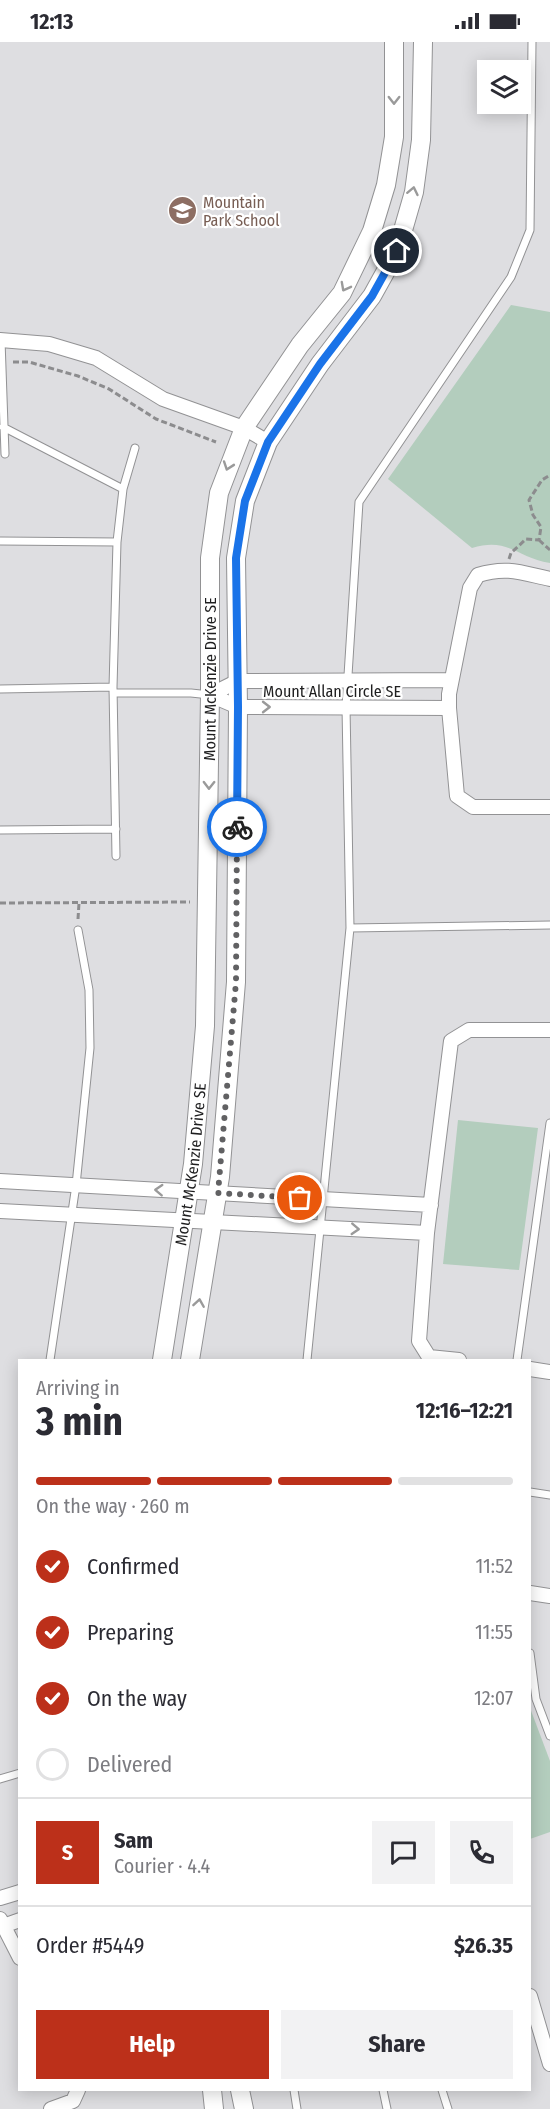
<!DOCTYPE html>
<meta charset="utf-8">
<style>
body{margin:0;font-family:"Fira Sans Condensed",sans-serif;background:#f2f2f3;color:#2b2b33;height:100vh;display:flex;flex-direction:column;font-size:22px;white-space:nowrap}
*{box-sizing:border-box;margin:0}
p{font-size:20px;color:#7c7c81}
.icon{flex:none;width:33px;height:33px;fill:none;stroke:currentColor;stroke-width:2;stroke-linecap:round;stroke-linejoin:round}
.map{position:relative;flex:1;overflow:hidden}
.sheet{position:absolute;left:18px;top:1317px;width:513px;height:732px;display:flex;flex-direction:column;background:#fff;border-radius:0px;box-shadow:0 3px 15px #0003}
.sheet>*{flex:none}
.tools{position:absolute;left:477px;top:18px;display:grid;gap:12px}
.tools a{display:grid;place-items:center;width:54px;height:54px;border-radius:0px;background:#fff;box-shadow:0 3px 15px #0003;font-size:30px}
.pin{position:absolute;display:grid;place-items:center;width:51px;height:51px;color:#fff;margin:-26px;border:3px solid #fff;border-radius:50%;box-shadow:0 2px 6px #0007}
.courier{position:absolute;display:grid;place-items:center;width:60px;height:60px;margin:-30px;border:4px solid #1a73e8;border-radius:50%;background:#fff;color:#222;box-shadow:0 2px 8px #0007}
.overview em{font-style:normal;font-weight:700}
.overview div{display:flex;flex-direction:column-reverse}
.overview{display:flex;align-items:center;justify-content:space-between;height:102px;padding:0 18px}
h1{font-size:39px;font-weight:700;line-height:45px}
.bar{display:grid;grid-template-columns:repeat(4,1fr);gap:9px 6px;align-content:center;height:72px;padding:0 18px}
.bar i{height:8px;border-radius:4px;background:#e1e1e2}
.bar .current{background:#bc301a}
.bar p{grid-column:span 4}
.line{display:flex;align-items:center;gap:15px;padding:0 18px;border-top:2px solid #e1e1e2}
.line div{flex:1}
.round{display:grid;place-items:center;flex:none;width:63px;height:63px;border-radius:0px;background:#f2f2f3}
ol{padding:0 18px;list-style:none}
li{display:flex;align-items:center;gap:18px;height:66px}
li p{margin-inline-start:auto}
li .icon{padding:6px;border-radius:50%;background:#bc301a;color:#fff;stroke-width:4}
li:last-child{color:#7c7c81}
li i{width:33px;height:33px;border:3px solid #e1e1e2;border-radius:50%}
.button{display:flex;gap:12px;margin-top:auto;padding:12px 18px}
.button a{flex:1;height:69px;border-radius:0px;background:#bc301a;color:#fff;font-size:24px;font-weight:700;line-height:69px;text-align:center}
.button a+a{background:#f2f2f3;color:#2b2b33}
.status{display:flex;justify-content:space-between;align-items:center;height:42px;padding:0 30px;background:#fff;direction:ltr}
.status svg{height:16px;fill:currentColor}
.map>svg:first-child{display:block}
.green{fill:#b3cdbd}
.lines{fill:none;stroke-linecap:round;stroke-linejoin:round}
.lane-casing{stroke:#929294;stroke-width:9}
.street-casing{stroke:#929294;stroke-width:16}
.secondary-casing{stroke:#929294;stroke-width:20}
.path{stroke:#8c8c8e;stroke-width:3;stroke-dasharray:6 3;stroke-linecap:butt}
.lane{stroke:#fff;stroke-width:7}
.street{stroke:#fff;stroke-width:14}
.secondary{stroke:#fff;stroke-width:18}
.oneway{stroke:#9a9a9a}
.done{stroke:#616163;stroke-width:6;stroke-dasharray:0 10.8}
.route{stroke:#1a73e8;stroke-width:8}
.labels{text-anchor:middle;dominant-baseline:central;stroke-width:4.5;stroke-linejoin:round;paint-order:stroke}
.education-label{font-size:16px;fill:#785e54;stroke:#fff;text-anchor:start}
.street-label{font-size:16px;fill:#1e1e1f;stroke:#fff}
</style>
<div class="status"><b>12:13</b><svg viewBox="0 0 49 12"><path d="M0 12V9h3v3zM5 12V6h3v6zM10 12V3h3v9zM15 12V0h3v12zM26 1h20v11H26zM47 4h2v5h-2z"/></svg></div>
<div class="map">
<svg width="550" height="2067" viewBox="0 0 550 2067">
<rect width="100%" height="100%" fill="#dedee1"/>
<!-- green -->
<path class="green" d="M511,263L550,270V521C517,516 509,495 472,506L388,437Z
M458,1078L538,1086L519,1228L443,1222Z
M530,1666L550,1719V1790L530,1797Z"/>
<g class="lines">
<defs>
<path id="lane" d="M1,298L5,412
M3,385L123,447
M0,499L117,500
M0,647L113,645
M113,651H191L210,653
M0,788L116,787
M116,814L113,645L117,500L123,447L135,406
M350,886L550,883
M50,1318L76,1143L90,1006L89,948L78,888
M307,1318L350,886L346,665L359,460L511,235L530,188L532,0
M517,1318L550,1081
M530,1450L550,1453
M530,1611L536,1657L550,1694
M0,1737L20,1731
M294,2048L297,2067
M383,2048L387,2067
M442,2048L448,2067"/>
<path id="street" d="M0,298L49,302L96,316L163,357L244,386L268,400
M550,537C522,531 507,524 478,533L470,546L449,652V666L457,754L473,765H550
M210,653L238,639L451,638
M210,653L238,665L449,666
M0,1139L431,1163
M0,1169L427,1191
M459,1318L429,1315L419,1299L427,1191L451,999L469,988H550
M530,1327L550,1330
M530,1551L550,1554
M0,1856L20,1850
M0,1877L20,1916
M3,1884L20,1878
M530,1954L550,2022
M51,2067L73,2059L78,2048"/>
<g id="secondary">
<path id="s1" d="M162,1318L193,1122L205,984L210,653V516L219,451L244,386L300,303L342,251L372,189L386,143L394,95V0"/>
<path d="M190,1318L220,1135L236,940L238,665L236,516L245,459L268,400L320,322L372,254L397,209L414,150L421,98L423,0"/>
<path d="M212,2048L214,2067"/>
<path d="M240,2048L244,2067"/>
</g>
</defs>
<!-- lane casing -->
<use href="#lane" class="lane-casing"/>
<!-- street casing -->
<use href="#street" class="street-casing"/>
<!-- secondary casing -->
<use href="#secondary" class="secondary-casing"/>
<!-- path -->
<path class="path" d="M13,320H29L78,334L109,347L156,377L216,400
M539,498L550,508
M509,517L511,511L526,497L539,498L541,485L533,473L529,458L542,438L550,433
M0,861L190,860
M78,877L79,861"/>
<!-- lane -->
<use href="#lane" class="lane"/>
<!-- street -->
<use href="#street" class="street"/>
<!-- secondary -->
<use href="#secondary" class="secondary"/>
</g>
<!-- one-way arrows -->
<defs><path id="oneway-chevron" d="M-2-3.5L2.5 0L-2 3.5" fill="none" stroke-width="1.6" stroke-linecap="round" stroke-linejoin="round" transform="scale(1.5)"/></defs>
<g class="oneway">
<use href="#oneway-chevron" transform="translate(394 58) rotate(90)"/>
<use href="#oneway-chevron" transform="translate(413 149) rotate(-78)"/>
<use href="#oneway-chevron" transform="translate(345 245) rotate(118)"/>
<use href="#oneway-chevron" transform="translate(228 424) rotate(109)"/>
<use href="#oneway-chevron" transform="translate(266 665)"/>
<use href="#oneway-chevron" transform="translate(209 743) rotate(91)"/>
<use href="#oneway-chevron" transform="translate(159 1148) rotate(-177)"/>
<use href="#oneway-chevron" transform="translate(355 1187) rotate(3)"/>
<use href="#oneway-chevron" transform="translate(199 1261) rotate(-81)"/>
</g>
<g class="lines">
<!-- done -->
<path class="done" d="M237,785L236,940L218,1151L300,1156"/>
<!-- route -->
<path class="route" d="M237,785L238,665L236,516L245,459L268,400L320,322L372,254L397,209"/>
</g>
<!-- icons -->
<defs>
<symbol id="school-disc" viewBox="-11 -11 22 22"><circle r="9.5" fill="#8d6e63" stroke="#fff"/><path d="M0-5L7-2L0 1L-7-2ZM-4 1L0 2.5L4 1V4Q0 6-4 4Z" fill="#fff"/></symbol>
</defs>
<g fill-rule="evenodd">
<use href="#school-disc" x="166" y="152" width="33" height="33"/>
</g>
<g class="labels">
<!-- education labels -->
<g class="education-label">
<text x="203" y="160">Mountain<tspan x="203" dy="18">Park School</tspan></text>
</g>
<!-- street labels -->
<g class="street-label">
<text stroke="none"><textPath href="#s1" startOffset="684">Mount McKenzie Drive SE</textPath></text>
<text x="332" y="649">Mount Allan Circle SE</text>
<text stroke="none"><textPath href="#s1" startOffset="198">Mount McKenzie Drive SE</textPath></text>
</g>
</g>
</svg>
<div class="tools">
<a><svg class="icon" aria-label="layers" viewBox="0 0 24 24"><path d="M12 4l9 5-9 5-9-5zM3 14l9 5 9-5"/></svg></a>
</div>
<div class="pin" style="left:300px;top:1156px;background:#ea580c"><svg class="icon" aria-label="bag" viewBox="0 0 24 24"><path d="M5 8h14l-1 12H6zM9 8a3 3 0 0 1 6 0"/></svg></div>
<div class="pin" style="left:397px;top:209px;background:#1f2937"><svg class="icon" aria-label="home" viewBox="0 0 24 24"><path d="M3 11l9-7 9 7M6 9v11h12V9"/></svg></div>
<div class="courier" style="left:237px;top:785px"><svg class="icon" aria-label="bike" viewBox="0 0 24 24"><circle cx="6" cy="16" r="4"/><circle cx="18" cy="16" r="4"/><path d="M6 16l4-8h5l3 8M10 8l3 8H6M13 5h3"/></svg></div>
<section class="sheet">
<div class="overview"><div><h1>3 min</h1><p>Arriving in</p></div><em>12:16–12:21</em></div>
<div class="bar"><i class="current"></i><i class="current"></i><i class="current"></i><i></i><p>On the way · 260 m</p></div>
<ol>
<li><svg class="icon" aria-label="check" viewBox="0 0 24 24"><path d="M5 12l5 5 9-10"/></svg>Confirmed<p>11:52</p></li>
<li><svg class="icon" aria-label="check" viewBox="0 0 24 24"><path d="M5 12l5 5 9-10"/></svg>Preparing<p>11:55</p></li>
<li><svg class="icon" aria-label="check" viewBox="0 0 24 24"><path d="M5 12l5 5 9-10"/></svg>On the way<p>12:07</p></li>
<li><i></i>Delivered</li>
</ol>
<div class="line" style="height:108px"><b class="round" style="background:#bc301a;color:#fff">S</b><div><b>Sam</b><p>Courier · 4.4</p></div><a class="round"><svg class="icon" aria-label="chat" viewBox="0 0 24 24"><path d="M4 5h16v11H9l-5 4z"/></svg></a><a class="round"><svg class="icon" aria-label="phone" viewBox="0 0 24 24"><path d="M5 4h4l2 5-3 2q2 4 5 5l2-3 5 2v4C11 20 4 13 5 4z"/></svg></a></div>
<div class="line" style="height:78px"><div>Order #5449</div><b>$26.35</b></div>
<div class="button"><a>Help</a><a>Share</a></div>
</section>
</div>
